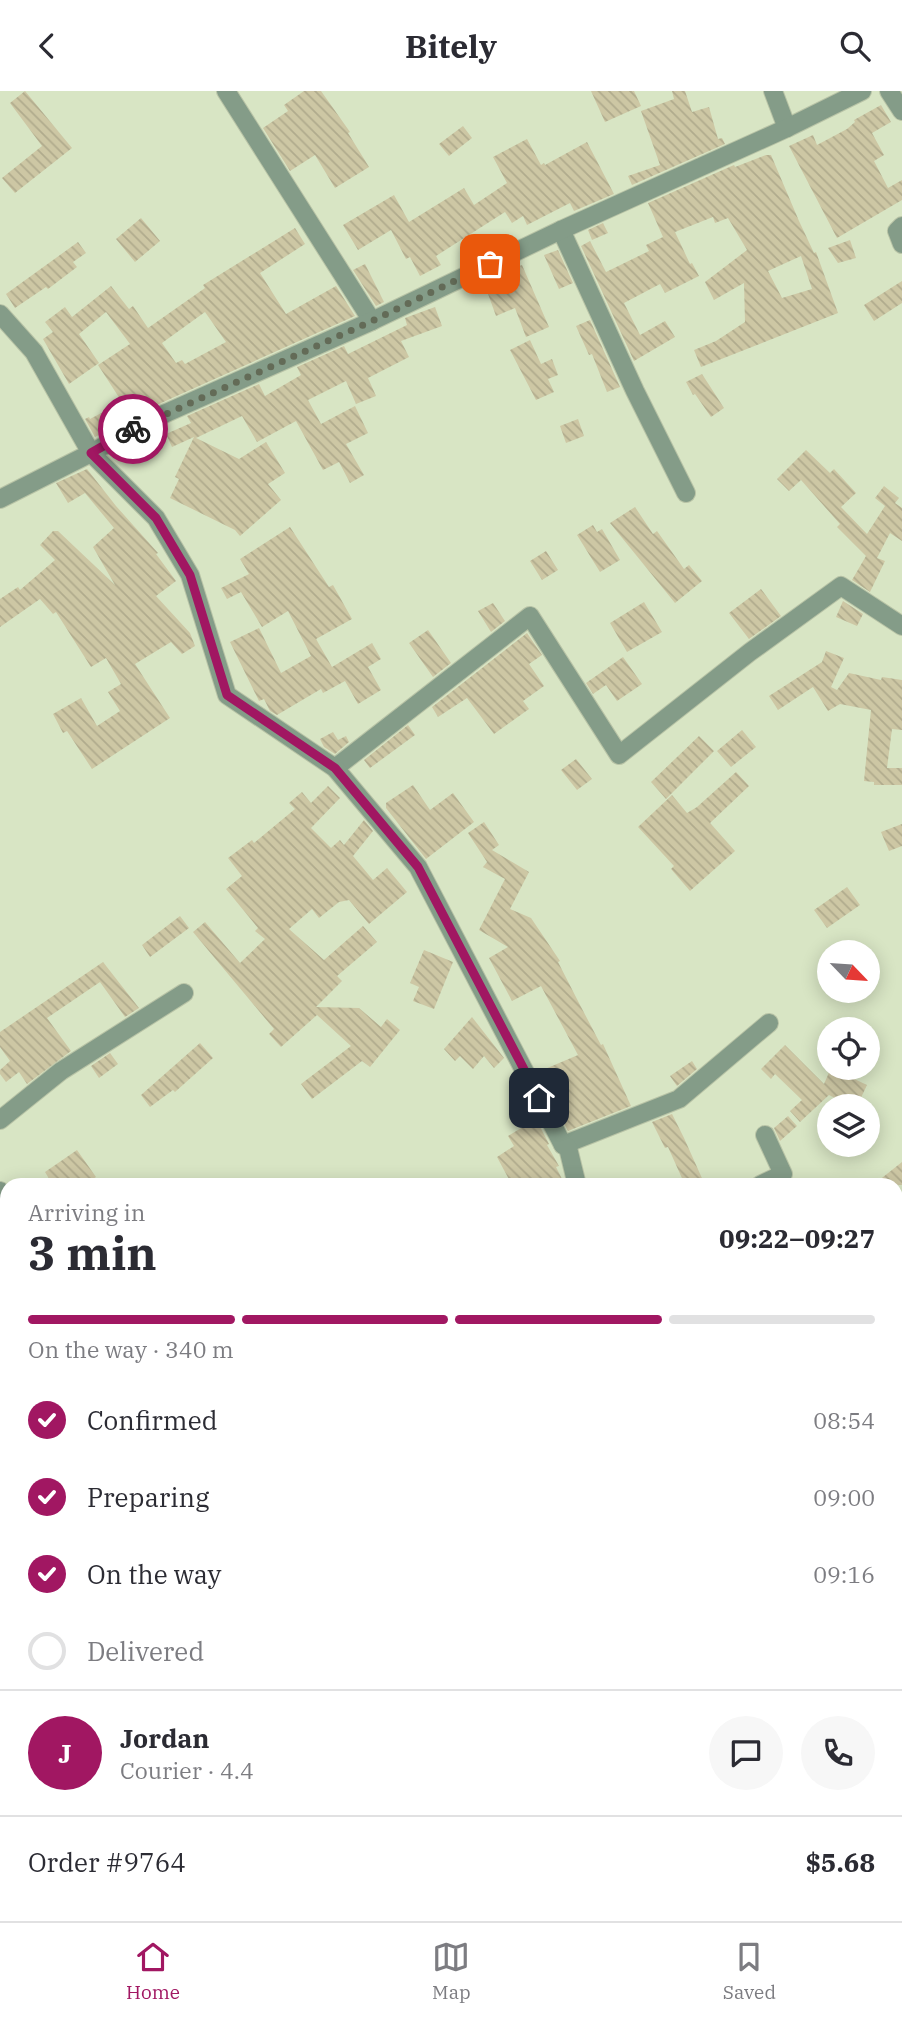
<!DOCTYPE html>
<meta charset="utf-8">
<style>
body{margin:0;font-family:"IBM Plex Serif",serif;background:#f7f7f7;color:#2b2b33;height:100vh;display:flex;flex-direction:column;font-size:26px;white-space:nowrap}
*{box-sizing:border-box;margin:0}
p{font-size:23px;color:#7c7c81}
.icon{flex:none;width:38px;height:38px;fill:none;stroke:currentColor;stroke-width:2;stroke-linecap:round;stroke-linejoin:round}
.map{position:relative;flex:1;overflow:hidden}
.details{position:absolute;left:0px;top:1087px;width:903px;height:744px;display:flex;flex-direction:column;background:#fff;border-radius:21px 21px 0 0;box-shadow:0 4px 18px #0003}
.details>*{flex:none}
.needle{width:46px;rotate:115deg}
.tools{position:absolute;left:817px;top:849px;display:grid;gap:14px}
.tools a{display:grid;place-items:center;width:63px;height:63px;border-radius:50%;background:#fff;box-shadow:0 4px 18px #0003;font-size:35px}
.pin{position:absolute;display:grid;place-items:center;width:60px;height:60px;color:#fff;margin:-30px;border-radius:14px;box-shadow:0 4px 10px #0006}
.courier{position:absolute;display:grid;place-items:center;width:70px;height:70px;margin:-35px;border:5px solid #a11762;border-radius:50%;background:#fff;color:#222;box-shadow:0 2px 9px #0007}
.headline em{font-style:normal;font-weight:800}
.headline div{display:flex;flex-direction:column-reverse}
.headline{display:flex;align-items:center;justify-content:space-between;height:119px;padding:0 28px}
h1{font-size:46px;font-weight:800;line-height:52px}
.bar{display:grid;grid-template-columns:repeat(4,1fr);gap:10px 7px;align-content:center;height:84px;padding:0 28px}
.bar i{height:9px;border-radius:5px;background:#e1e1e2}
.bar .selected{background:#a11762}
.bar p{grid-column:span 4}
.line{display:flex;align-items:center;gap:18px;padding:0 28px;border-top:2px solid #e1e1e2}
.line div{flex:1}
.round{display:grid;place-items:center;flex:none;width:74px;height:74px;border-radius:37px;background:#f7f7f7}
ol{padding:0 28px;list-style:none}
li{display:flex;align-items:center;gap:21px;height:77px}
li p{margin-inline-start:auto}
li .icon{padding:7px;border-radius:50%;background:#a11762;color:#fff;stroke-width:4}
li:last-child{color:#7c7c81}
li i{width:38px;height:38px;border:4px solid #e1e1e2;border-radius:50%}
header{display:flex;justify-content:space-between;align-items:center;height:91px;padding:0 28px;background:#fff;font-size:32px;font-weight:800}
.dock{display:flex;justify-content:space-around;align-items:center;height:98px;border-top:2px solid #e1e1e2;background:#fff;font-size:19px;color:#7c7c81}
.dock a{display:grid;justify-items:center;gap:4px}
.dock .selected{color:#a11762}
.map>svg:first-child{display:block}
.building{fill:url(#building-back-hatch);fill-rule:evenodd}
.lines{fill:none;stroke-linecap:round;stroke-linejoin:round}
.minor-casing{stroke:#b8c3a6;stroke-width:20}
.tertiary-casing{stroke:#b8c3a6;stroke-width:20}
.minor{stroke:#849c88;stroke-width:18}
.tertiary{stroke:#849c88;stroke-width:18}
.done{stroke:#636b57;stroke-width:7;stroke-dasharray:0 12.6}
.route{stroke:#a11762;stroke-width:9}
</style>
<header><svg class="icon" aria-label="back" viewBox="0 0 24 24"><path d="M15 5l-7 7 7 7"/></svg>Bitely<svg class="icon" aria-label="search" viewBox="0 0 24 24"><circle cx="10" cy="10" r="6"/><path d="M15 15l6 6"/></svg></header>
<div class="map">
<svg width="902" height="1830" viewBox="0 0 902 1830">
<defs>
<pattern id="building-back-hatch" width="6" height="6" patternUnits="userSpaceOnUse" patternTransform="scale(1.75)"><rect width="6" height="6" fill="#cdc7a4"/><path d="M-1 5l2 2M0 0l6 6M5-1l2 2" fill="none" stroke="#b0ab8d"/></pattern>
</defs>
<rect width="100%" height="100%" fill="#d8e5c4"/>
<!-- building -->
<path class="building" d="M25,0L72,57L15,102L2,87L42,55L10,12Z
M304,0H321L350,41L348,42L369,76L335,97L315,64L290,80L263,37L288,20L284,14Z
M591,0H634L641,15L605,31Z
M672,0H685L692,21L709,16L718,48L722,47L725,53L632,94L628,85L660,74L641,20L674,8Z
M881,14L891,31L872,42L884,64L874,70L888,97L902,89V109L837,147L789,55L813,44L817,54L847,38L855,31L854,29Z
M463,35L472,47L449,65L439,53Z
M527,48L541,74L544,72L545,74L587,51L614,103L574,120L570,112L527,134L523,125L512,132L505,121L436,165L441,174L420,185L410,166L406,168L391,139L358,159L343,134L394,104L409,131L464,97L474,114L507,92L493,66Z
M766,64H771L799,130L814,162L816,161L838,222L701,276L694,259L716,250L745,231L744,192L714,209L705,191L747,159L728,127L715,132L713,126L675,141L690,173L692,172L699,185L665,202L660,193L624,212L640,244L665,230L675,246L634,270L581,155L590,150L606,181L649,160L646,154L663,146L648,112L734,74L735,76ZM801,165L812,198L782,207L768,180Z
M141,127L160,150L135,171L116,148Z
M603,132L608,142L592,149L588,139Z
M295,137L305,153L260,182L286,223L336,195L355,225L141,321L95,346L85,328L89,326L90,328L122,311L98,274L130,253L106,221L79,243L99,272L69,293L43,248L53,241L45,231L65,216L72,226L111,195L129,218L133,215L148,237L205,197L203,194ZM205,221L226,251L185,273L182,269L176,272L162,252Z
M850,149L856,167L838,172L828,157Z
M78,151L86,162L73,171L77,176L48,198L46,196L15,217L6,203Z
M558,159L573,192L559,198L544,164Z
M365,173L384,211L376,215L353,179Z
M522,174L549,236L526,246L515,217L496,225L483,189Z
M902,190V212L874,230L864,214Z
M435,216L442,235L401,250L409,266L368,287L376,305L356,313L346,290L308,309L321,333L355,315L368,342L346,353L364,384L350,392L339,371L323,379L296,330L257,351L242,325L196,347L239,368L266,351L285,382L268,393L281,409L240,445L235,439L170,407L179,388L175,386L194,346L172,356L166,343L191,332L187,325L259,293L265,305L301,284L297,276L344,255L348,263L407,234L405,227Z
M590,229L620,296L607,301L592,263L589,264L576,235Z
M530,249L541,273L552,268L558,284L548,288L554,301L536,309L510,259Z
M702,283L724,317L711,326L695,303L693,304L686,291Z
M578,328L584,345L566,352L560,335Z
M806,359L830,382L834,378L856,402L841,416L867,443L885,415L875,407L884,395L899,407L895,412L902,417V450L890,442L877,467L885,470L870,501L852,489L866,465L837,436L840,433L801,389L789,400L777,388Z
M87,378L116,415L158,462L156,463L176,490L156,505L190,542L195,555L182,563L171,551L135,573L170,627L92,678L67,640L63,642L53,623L81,607L97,635L120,620L108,601L121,593L106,567L91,576L56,521L53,523L40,508L0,536V508L18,496L20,499L55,469L40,454L53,440H58L115,494L93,456L114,437L85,402L68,412L56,392Z
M635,416L653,443L657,440L684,478L689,474L702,490L675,512L610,432Z
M593,434L597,441L602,438L620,469L600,481L577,444Z
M290,436L329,496L333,494L352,528L316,548L332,576L372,552L381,568L368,576L381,599L358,613L345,590L323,602L321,598L277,624L270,620L264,608L259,610L230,551L259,537L281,582L311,565L288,520L262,536L241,501L227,508L221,497L249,483L240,468Z
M546,460L558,479L542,489L530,470Z
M761,498L781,525L749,548L729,522Z
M843,510L863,523L857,535L836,526Z
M644,511L662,541L627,561L610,532Z
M493,512L505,530L491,541L478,520Z
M428,539L451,572L433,586L409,552Z
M527,542L542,564L529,573L544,595L523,610L529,618L494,643L467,607L438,626L432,616Z
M826,560L844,567L831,596L837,599L849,582L881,589L882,586L902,589V639L892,638L887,677H902V694H874V691L864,690L871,619L840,613L828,620L813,596L778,619L769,605L822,571Z
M623,566L642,593L617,610L606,594L593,603L586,592Z
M408,634L415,644L370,677L364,669Z
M742,639L756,656L731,676L717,660Z
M333,641L338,649L346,645L349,651L335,663L324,656L320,648Z
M699,645L714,660L666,708L651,691Z
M576,668L592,688L577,699L561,679Z
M736,681L749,695L710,732L735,760L690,800L671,778L674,775L638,736L672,704L687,722L697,716Z
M413,694L430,719L453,702L474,731L426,768L386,717V712Z
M328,695L340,707L311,737L331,757L340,749L344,754L364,729L373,740L353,765L373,789L387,777L407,801L369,833L349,809L339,811L319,827L312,818L289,838L324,869L363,835L377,851L337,885L342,890L316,916L359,917L381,936L387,928L400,939L370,976L362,970L312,1008L301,993L351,955L317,924L281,956L269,943L274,938L193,841L205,831L240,872L265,848L255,840L258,837L226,798L242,785L228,767L252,749L254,752L295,718L289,712L302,701L311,712Z
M484,731L499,754L492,759L529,781L510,818L531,827L560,870L558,871L580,914L601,954L603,953L631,1015L568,1040L538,981L578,964L541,895L512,910L489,867L508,856L479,839L505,788L483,776L487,771L468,742Z
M902,733V755L889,760L881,741Z
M847,796L860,814L827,837L814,819Z
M180,825L189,837L150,866L142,854Z
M424,859L453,871L434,918L413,910L419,896L410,892Z
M103,871L139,917L125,926L100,891L47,927L71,960L27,993L19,981L6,991L0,983V979L10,970L0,956V941Z
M472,926L504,967L494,977L484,965L473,978L460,965L455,970L444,958Z
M200,952L213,967L175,1001L173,999L150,1016L141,1004Z
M785,954L824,993L831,977L867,994L857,1015H851L829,1004L800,1031L790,1020L802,1009L775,983L771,988L761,978Z
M110,962L118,973L99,987L91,975Z
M692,970L697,978L677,995L670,985Z
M672,1023L684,1047L705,1094H685L668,1056L665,1057L652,1031Z
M788,1025L797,1035L780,1050L774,1037Z
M536,1028L549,1053L547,1054L559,1075L556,1076L565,1094H512L497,1066L514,1055L508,1045Z
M77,1059L96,1086L85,1094H53L45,1081Z
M902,1071V1094H873Z"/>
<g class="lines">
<defs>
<path id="minor" d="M226,0L372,230
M773,0L787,37
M889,0L902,20
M902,135L897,140L902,153
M561,139L635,300L686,402
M335,677L530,525L619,664L750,561L841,495L902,535
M0,1029L61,980L184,902
M563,1054L679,1008L769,932
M760,1094L783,1083L765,1044
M0,1100L7,1109
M896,1211L902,1216
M472,1824L476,1830
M836,1824L838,1830
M30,1830L31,1824"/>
<path id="tertiary" d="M0,223L34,261L91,362L156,427L190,484L227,604L335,677L418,776L563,1054L568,1057L577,1094
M0,408L91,362L146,331L372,230L561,139L787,37L862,0
M896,1510L902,1507
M354,1830L356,1824"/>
</defs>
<!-- minor casing -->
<use href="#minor" class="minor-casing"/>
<!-- tertiary casing -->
<use href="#tertiary" class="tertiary-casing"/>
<!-- minor -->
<use href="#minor" class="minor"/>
<!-- tertiary -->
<use href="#tertiary" class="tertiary"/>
</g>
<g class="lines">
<!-- done -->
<path class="done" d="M133,338L372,230L490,173"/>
<!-- route -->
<path class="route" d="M133,338L91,362L156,427L190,484L227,604L335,677L418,776L539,1007"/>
</g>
</svg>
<div class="tools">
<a><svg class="needle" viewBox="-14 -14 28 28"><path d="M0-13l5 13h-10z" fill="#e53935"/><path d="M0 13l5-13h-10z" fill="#7c7c81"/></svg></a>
<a><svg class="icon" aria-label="locate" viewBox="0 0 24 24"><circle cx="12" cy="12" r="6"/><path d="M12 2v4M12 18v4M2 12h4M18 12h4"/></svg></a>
<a><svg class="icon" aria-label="layers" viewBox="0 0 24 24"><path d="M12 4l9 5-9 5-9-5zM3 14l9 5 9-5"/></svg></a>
</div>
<div class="pin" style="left:490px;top:173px;background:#ea580c"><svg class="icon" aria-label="bag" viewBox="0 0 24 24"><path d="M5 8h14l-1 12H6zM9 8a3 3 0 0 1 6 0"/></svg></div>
<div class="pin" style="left:539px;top:1007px;background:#1f2937"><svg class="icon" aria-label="home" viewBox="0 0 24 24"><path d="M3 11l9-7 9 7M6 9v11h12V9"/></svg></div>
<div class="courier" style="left:133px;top:338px"><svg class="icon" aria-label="bike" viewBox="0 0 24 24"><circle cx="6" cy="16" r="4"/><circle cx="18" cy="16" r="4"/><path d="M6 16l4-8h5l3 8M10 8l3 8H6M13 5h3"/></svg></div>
<section class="details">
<div class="headline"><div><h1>3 min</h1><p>Arriving in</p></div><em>09:22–09:27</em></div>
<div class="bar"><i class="selected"></i><i class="selected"></i><i class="selected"></i><i></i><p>On the way · 340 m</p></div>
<ol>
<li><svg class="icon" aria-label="check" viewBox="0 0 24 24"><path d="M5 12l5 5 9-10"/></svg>Confirmed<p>08:54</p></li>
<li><svg class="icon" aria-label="check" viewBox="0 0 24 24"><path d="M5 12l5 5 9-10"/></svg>Preparing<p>09:00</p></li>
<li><svg class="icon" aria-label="check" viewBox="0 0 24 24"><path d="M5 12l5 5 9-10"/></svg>On the way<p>09:16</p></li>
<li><i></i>Delivered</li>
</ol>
<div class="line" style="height:126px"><b class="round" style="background:#a11762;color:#fff">J</b><div><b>Jordan</b><p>Courier · 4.4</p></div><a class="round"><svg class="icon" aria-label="chat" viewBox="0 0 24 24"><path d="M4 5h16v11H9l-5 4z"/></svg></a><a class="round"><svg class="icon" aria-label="phone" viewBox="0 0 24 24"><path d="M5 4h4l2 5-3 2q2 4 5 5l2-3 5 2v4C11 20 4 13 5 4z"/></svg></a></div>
<div class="line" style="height:91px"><div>Order #9764</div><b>$5.68</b></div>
</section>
</div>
<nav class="dock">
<a class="selected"><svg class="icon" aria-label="home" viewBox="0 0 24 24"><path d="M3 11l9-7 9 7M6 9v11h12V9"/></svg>Home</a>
<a><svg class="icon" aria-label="map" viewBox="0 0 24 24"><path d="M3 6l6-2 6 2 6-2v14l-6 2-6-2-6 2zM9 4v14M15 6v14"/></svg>Map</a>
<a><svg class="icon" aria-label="saved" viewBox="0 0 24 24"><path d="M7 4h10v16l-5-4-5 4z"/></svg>Saved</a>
</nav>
